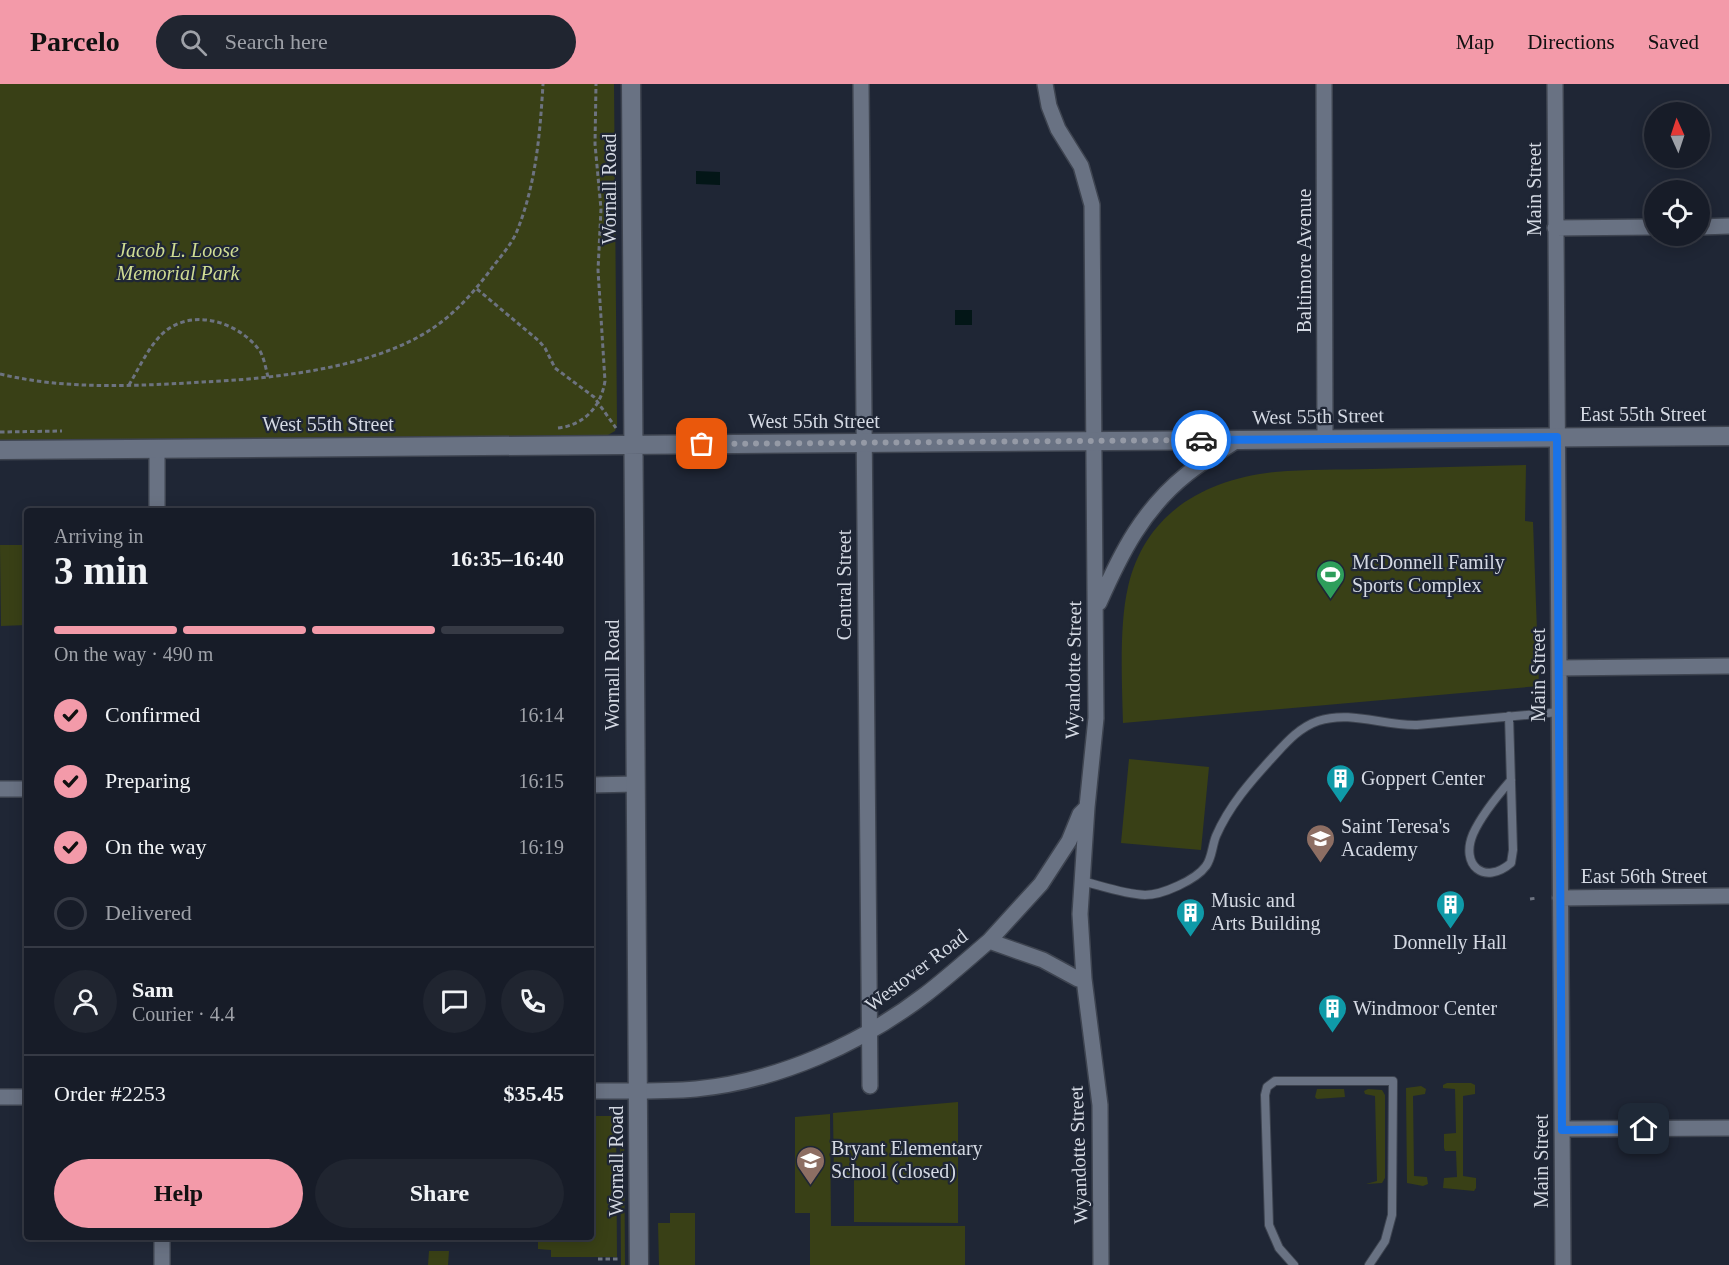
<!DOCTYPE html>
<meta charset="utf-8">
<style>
body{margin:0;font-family:"Times New Roman",serif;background:#202530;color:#f1f3f6;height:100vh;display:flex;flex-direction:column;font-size:22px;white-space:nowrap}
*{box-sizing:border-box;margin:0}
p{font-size:20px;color:#9ea1a8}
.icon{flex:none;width:33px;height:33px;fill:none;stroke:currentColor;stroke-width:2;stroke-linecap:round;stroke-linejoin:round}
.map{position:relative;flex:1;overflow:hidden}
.panel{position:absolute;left:24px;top:424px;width:570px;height:732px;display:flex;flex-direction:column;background:#171c28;border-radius:6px;box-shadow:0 3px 15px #0003,0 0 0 2px #363a45}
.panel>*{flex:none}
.needle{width:39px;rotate:357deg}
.fabs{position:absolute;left:1644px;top:18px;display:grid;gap:12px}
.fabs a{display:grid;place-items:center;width:66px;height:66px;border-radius:50%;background:#171c28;box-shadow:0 3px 15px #0003,0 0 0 2px #363a45;font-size:30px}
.pin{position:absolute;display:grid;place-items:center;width:51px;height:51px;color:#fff;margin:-26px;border-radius:12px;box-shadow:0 3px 9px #0006}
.courier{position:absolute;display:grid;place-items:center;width:60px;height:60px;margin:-30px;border:4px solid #1a73e8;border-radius:50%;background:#fff;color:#222;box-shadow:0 2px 8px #0007}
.summary em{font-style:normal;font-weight:800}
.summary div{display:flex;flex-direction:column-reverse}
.summary{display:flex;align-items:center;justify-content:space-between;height:102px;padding:0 30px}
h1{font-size:39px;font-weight:800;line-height:45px}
.bar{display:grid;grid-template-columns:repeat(4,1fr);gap:9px 6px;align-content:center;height:72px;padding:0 30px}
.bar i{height:8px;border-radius:4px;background:#363a45}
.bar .selected{background:#f39aa9}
.bar p{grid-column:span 4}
.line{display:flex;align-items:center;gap:15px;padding:0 30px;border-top:2px solid #363a45}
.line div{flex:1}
.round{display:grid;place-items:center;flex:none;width:63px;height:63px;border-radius:32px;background:#202530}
ol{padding:0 30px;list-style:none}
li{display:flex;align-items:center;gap:18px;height:66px}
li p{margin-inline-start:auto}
li .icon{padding:6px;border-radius:50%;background:#f39aa9;color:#111;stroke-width:4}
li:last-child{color:#9ea1a8}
li i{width:33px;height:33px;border:3px solid #363a45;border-radius:50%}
.button{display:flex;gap:12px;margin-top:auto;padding:12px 30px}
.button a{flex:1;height:69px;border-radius:36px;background:#f39aa9;color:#111;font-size:24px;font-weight:800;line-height:69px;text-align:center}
.button a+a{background:#202530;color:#f1f3f6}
header{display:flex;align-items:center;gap:36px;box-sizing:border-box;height:84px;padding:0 30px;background:#f39aa9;color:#111}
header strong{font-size:28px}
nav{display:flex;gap:33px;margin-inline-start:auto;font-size:21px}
.search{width:420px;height:54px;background:#202530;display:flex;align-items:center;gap:15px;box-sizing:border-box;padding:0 21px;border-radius:33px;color:#9ea1a8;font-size:22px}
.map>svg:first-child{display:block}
.green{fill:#394016}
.water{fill:#031617}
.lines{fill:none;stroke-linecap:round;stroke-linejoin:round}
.service-casing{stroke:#3e4450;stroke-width:10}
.minor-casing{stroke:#3e4450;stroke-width:18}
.secondary-casing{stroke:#3e4450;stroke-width:21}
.path{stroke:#6d7380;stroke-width:3;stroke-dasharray:4.5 3;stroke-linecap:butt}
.service{stroke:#697283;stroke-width:8}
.minor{stroke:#697283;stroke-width:15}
.secondary{stroke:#697283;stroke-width:18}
.done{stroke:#959aa6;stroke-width:6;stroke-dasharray:0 10.8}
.route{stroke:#1a73e8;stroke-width:8}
.labels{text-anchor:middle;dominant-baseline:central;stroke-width:4.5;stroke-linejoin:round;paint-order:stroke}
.street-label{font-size:20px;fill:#d4d9e3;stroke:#1f2635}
.park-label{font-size:20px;font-style:italic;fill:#cfdc93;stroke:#1f2635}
.poi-label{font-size:20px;fill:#d4d9e3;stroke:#1f2635;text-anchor:start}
</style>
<header>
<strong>Parcelo</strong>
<div class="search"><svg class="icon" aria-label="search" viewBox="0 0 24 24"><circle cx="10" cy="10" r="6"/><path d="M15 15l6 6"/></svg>Search here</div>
<nav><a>Map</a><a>Directions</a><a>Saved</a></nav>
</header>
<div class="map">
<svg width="1729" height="1181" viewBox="0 0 1729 1181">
<rect width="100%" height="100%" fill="#1f2635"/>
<!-- green -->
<path class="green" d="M0,0H614L617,340L615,347L608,351L0,357Z
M1526,381L1525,437L1533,438L1539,602L1123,639C1122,599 1119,541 1128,503C1145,429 1204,396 1275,388C1307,385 1339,386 1371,385C1423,384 1474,382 1526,381Z
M0,461H27V541L1,542Z
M1129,675L1209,683L1201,766L1121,759Z
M1447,999H1471L1475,1001V1010L1463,1012V1092L1476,1094V1104L1474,1107L1443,1104L1444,1094L1457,1093L1456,1067H1445L1444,1064V1050L1456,1049L1455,1005L1443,1004V1001Z
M1421,1002L1426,1005L1425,1010L1413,1012L1414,1092L1427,1093L1428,1100L1423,1102L1407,1099L1406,1004Z
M1317,1005H1344L1345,1013L1317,1015L1315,1013Z
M1368,1005L1382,1006L1385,1011V1094L1382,1099L1366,1100L1377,1097L1375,1012L1365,1010L1364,1007Z
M958,1018V1139L854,1138V1095H834L833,1029Z
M830,1030L831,1142H965V1181H810V1129H795V1033Z
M591,1032H616L617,1173H551V1166L538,1165V1154H591Z
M620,1033H624L625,1181H621Z
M670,1129H695V1181H659L658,1139H670Z
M429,1167H449L448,1181H428Z"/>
<!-- water -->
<path class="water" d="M696,87L720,88V101L696,100Z
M955,226H972V241H955Z"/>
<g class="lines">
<defs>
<path id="service" d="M1509,632L1513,766L1511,779C1484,802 1460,781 1473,750C1481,732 1498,711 1511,696
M1082,797C1102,802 1124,810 1145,811C1162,811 1196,796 1206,782C1212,774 1212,762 1216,752C1229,722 1250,698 1272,674C1285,660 1298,644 1318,637C1351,626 1383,642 1417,641L1559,628
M1294,1181L1279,1164L1269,1141L1265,1011L1267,1003L1275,997H1393L1392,1131L1385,1157L1369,1181"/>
<path id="minor" d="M861,0L870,1002
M1045,0L1049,22L1058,45L1081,82L1092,121L1096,634L1087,723L1080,830L1084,895L1100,1021L1101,1181
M1324,0L1325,355
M1555,0L1563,1181
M1700,143L1729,142
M1555,144L1654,143
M157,364V428
M1099,519C1121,469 1143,425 1187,390C1203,377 1221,367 1237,356
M1559,584L1729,582
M591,701L635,700
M0,705H27
M1560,814L1729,812
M989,857L1041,800L1069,757L1080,730L1085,725
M591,1007C626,1007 662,1008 696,1005C778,997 861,960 926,910C948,893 968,875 989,857L1043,876L1078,895H1084
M0,1013H27
M1562,1045L1729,1044
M162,1154V1181"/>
<path id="secondary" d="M631,0L639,1181
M0,366L1729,352"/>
</defs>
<!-- service casing -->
<use href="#service" class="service-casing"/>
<!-- minor casing -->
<use href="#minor" class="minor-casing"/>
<!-- secondary casing -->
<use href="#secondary" class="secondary-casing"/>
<!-- path -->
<path class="path" d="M477,205L539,257L545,264L555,284L594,313L616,344
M0,290C66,306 136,302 203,298C269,295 362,285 420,252C449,236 469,214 489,188C498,175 511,162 517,147C536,100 540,50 543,0
M129,301C139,284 148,264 162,250C191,223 238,237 260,267C264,274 266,285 268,293
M558,344C584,341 601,323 605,297L598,186L601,125L595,60L596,0
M0,348L62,347
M1530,815L1537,814
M598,1175H619"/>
<!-- service -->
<use href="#service" class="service"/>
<!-- minor -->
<use href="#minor" class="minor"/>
<!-- secondary -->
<use href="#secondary" class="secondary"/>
</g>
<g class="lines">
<!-- done -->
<path class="done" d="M702,360L1201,356"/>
<!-- route -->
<path class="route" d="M1201,356L1557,353L1562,1046L1644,1045"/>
</g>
<!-- icons -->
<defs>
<symbol id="stadium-pin" viewBox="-11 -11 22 30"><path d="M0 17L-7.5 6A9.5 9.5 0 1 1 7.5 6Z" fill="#2e9e5b" stroke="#1f2635"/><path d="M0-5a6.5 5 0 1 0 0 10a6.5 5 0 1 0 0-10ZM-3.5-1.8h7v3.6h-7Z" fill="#fff"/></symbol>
<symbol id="building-pin" viewBox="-11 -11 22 30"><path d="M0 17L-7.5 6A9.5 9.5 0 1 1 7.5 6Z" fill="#0f9aa8" stroke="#1f2635"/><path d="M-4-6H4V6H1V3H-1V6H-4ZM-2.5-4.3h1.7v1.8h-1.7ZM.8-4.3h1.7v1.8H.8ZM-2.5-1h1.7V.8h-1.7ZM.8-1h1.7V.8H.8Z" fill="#fff"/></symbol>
<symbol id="school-pin" viewBox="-11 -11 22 30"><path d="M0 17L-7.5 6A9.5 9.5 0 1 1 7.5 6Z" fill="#8d6e63" stroke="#1f2635"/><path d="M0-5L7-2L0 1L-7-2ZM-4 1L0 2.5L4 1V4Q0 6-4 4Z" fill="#fff"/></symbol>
</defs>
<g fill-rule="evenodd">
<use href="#stadium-pin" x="1314" y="474" width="33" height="45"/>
<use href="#building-pin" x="1324" y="678" width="33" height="45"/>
<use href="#school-pin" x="1304" y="738" width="33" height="45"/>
<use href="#building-pin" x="1434" y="804" width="33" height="45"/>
<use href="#building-pin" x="1174" y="812" width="33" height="45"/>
<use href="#building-pin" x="1316" y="908" width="33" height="45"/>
<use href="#school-pin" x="794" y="1060" width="33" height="45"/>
</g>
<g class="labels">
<!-- street labels -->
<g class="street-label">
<text transform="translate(609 105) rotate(-90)">Wornall Road</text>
<text transform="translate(1534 105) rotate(-90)">Main Street</text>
<text transform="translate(1304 177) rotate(-90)">Baltimore Avenue</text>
<text x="1643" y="330">East 55th Street</text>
<text transform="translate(1318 332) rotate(-1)">West 55th Street</text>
<text x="814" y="337">West 55th Street</text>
<text x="328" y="340">West 55th Street</text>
<text transform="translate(844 501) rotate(-90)">Central Street</text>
<text transform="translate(1073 586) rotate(-89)">Wyandotte Street</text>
<text transform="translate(612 591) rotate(-90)">Wornall Road</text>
<text transform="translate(1538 591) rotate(-90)">Main Street</text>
<text x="1644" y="792">East 56th Street</text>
<text transform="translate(916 886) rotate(-37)">Westover Road</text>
<text transform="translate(1078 1071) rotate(-92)">Wyandotte Street</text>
<text transform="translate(616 1077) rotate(-90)">Wornall Road</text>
<text transform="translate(1541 1077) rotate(-90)">Main Street</text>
</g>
<!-- park labels -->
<g class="park-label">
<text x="178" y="166">Jacob L. Loose<tspan x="178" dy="23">Memorial Park</tspan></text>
</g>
<!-- poi labels -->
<g class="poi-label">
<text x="1352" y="478">McDonnell Family<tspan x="1352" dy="23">Sports Complex</tspan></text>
<text x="1361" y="694">Goppert Center</text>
<text x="1341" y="742">Saint Teresa's<tspan x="1341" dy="23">Academy</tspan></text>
<text x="1211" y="816">Music and<tspan x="1211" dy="23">Arts Building</tspan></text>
<text x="1450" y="858" text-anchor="middle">Donnelly Hall</text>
<text x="1353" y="924">Windmoor Center</text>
<text x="831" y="1064">Bryant Elementary<tspan x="831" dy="23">School (closed)</tspan></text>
</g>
</g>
</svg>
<div class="fabs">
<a><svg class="needle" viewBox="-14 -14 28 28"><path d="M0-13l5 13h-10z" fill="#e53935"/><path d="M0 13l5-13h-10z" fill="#9ea1a8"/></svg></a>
<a><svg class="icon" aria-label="locate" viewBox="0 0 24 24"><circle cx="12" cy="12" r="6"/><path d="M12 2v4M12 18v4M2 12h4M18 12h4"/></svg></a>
</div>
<div class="pin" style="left:702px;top:360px;background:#ea580c"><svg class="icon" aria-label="bag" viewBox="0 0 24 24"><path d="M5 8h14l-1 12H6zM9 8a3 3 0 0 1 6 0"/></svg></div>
<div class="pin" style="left:1644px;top:1045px;background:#1f2937"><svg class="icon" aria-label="home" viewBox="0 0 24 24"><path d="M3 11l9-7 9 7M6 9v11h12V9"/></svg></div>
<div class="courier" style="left:1201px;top:356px"><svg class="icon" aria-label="car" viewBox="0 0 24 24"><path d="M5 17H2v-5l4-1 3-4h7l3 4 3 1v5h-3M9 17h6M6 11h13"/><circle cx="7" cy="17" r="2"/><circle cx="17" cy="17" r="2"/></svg></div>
<section class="panel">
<div class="summary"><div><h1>3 min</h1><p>Arriving in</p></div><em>16:35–16:40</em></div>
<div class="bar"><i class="selected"></i><i class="selected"></i><i class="selected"></i><i></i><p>On the way · 490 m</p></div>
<ol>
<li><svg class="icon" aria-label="check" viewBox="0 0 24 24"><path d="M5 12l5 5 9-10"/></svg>Confirmed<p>16:14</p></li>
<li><svg class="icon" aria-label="check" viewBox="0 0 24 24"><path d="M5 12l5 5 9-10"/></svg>Preparing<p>16:15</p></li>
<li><svg class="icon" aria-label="check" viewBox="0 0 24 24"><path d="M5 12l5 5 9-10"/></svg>On the way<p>16:19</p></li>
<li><i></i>Delivered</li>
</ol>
<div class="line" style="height:108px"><a class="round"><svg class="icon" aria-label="person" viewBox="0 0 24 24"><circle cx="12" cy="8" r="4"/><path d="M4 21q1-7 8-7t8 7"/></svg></a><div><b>Sam</b><p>Courier · 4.4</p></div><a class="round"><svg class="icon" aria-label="chat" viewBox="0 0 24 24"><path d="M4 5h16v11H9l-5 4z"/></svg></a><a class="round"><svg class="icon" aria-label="phone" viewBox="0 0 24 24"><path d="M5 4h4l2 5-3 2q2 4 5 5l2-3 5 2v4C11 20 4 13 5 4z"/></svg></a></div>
<div class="line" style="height:78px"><div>Order #2253</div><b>$35.45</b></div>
<div class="button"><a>Help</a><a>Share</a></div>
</section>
</div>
